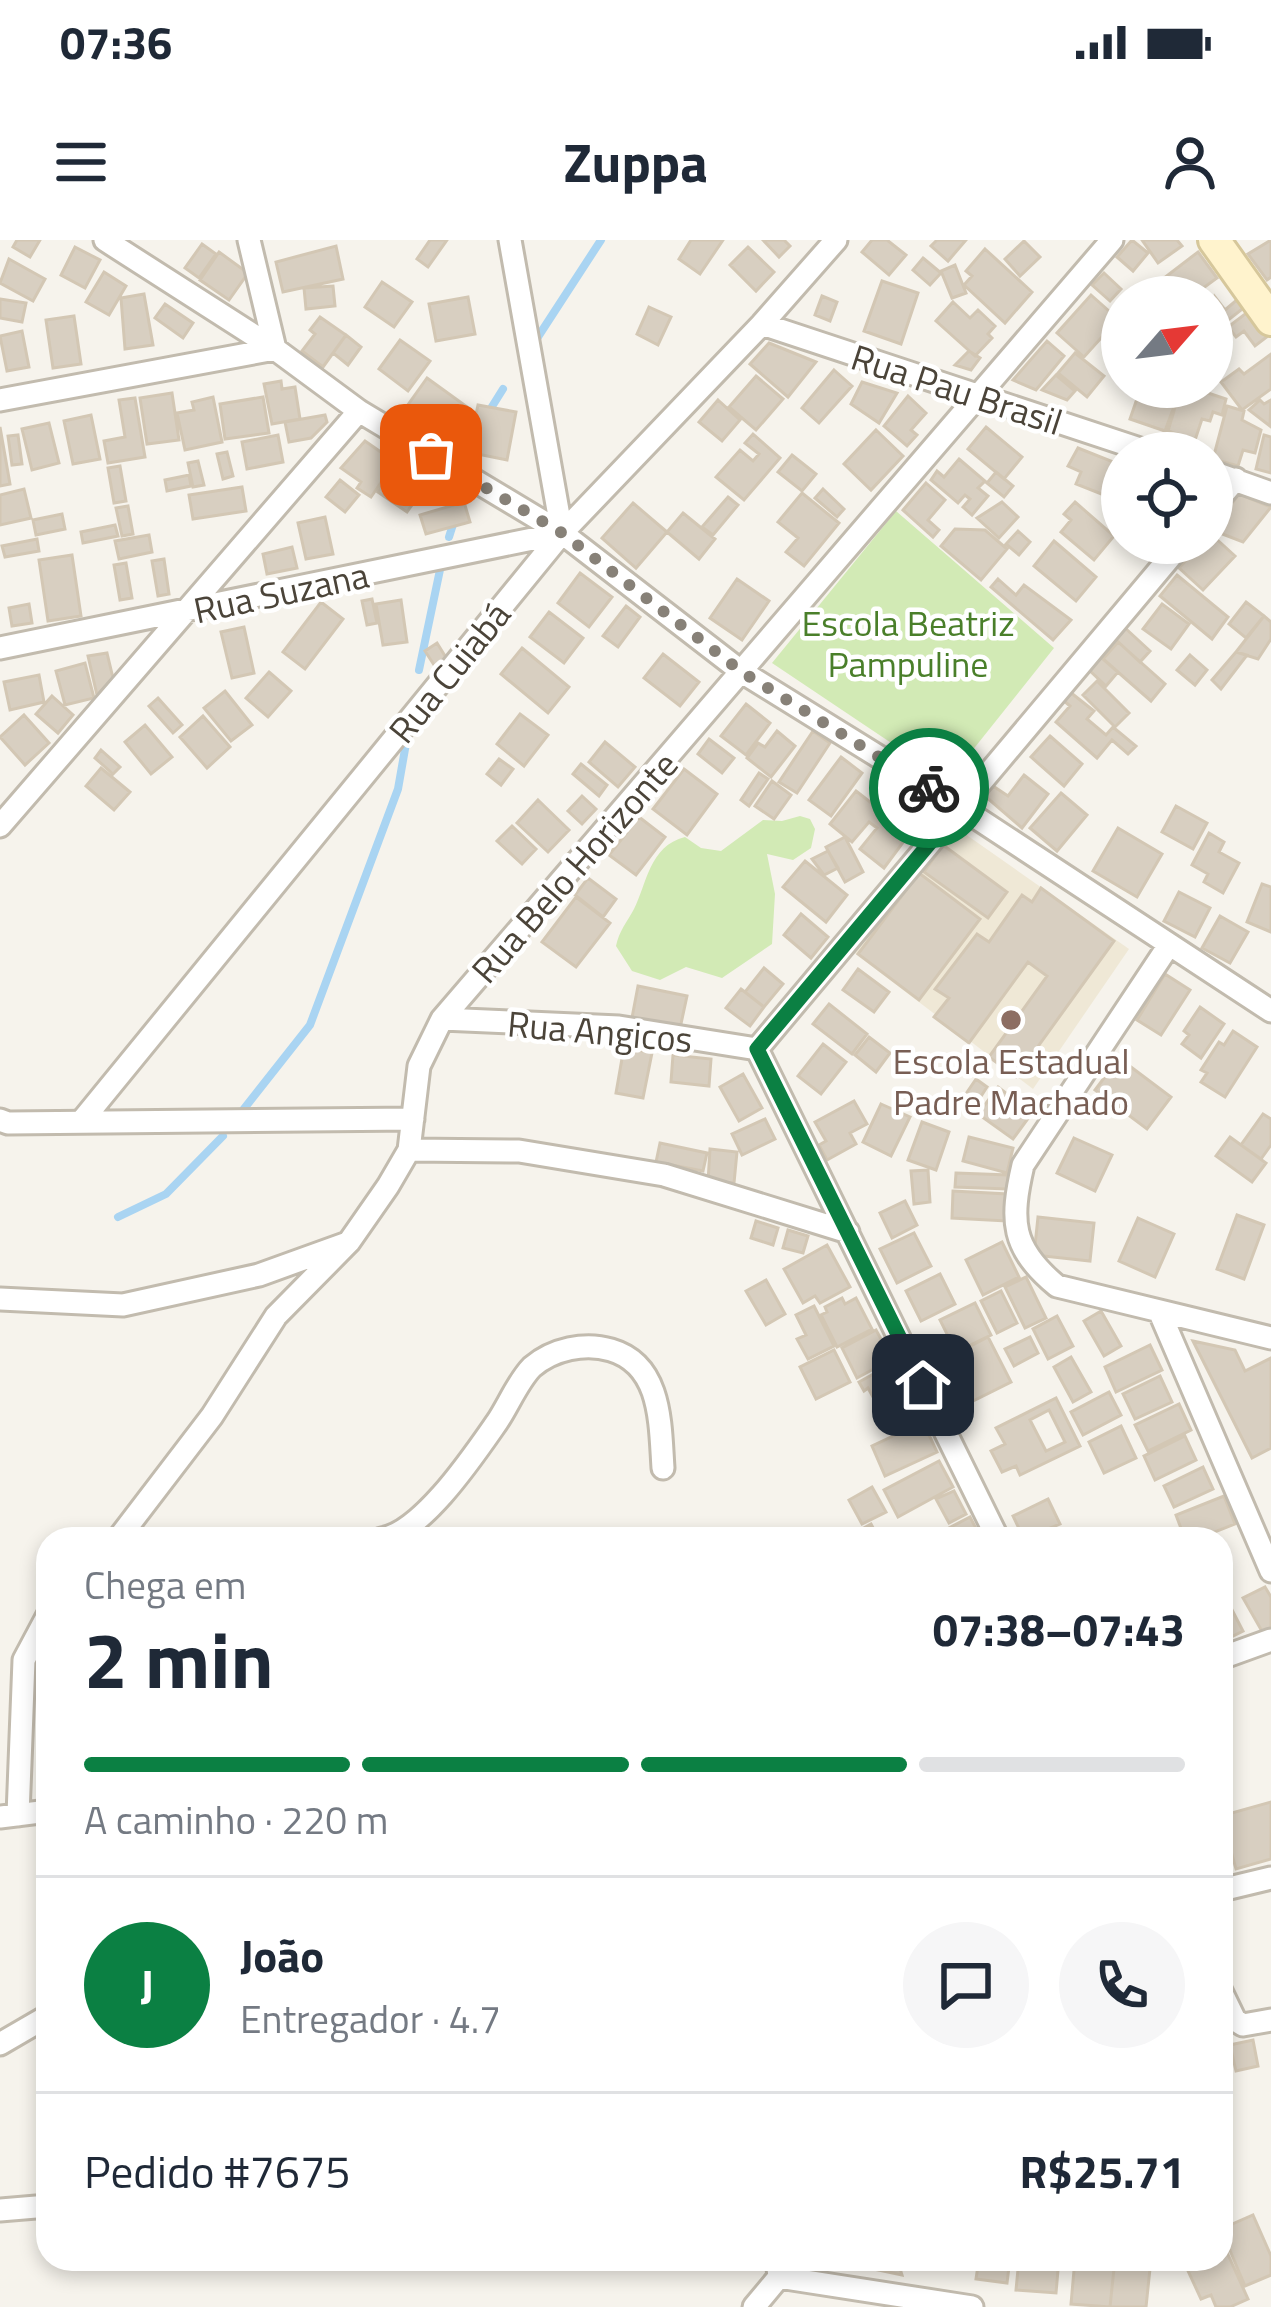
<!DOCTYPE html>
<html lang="pt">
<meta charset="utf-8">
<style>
body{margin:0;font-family:"Titillium Web",sans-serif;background:#f6f6f7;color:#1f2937;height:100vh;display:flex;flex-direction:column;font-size:45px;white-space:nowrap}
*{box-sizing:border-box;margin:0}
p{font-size:39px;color:#747a83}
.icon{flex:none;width:66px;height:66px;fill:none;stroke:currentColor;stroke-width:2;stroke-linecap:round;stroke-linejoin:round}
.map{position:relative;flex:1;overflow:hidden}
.details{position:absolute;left:36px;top:1287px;width:1197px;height:744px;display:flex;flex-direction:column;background:#fff;border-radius:36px;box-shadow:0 6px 18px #0003}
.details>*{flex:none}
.needle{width:78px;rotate:62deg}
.tools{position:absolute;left:1101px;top:36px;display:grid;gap:24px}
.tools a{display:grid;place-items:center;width:132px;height:132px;border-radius:50%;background:#fff;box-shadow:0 6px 18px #0003;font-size:60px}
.pin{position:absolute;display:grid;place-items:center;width:102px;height:102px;color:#fff;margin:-51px;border-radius:24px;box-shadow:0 6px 18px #0006}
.courier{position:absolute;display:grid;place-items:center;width:120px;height:120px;margin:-60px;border:9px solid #0b8043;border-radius:50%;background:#fff;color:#222;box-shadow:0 3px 15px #0007}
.overview em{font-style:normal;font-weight:700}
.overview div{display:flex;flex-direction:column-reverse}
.overview{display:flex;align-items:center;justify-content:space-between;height:204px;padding:0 48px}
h1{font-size:78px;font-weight:700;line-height:90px}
.bar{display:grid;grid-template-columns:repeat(4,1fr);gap:18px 12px;align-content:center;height:144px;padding:0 48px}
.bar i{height:15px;border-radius:9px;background:#e0e1e3}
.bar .active{background:#0b8043}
.bar p{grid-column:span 4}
.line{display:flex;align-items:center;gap:30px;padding:0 48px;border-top:3px solid #e0e1e3}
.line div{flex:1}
.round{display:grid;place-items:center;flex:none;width:126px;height:126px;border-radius:63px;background:#f6f6f7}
.status{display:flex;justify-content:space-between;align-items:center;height:84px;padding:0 60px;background:#fff;direction:ltr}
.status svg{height:33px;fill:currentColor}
header{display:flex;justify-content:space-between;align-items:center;height:156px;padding:0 48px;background:#fff;font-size:54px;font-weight:700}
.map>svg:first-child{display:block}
.education{fill:#efe8d6}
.green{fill:#d2eab5}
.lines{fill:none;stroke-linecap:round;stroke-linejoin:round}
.stream{stroke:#a9d4f2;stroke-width:8}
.building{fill:#d8cfc1;stroke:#d3c7b4;stroke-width:3;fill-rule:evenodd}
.minor-casing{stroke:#c2bbae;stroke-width:27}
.secondary-casing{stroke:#d6c79b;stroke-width:36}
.minor{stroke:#fff;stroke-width:21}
.secondary{stroke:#fff3cd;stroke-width:30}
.done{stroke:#878178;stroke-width:12;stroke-dasharray:0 21.6}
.route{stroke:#0b8043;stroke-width:15}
.education-dot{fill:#8d6e63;stroke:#fff;stroke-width:4.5}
.labels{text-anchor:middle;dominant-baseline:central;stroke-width:9;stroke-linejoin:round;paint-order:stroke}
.street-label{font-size:36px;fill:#4b4439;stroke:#fff}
.park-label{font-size:36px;fill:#4a7f2a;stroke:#fff}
.education-label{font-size:36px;fill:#785e54;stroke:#fff}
</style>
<div class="status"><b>07:36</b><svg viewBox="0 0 49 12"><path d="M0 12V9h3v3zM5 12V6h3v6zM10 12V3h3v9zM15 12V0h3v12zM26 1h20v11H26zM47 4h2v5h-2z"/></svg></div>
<header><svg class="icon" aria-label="menu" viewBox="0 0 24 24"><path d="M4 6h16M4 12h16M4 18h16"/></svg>Zuppa<svg class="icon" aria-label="person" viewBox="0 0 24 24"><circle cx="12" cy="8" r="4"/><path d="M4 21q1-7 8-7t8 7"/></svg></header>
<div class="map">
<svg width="1271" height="2067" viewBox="0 0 1271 2067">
<rect width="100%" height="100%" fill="#f6f3ec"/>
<!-- education -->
<path class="education" d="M958,589L1129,709L1033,849L852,711L944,594Z"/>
<!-- green -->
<path class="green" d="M896,271L1054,408L948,541L772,423Z
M800,576L810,579L815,589L811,608L793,620L767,614L775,654L772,704L722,738L686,727L660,740L632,731L616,706C619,691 627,682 634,669C647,644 649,606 685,597L701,608L721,611L763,580L782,581Z"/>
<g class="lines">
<!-- stream -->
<path class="stream" d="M534,103L601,0
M488,173L503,149
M449,297L462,256
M419,430L441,325
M243,870L310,785L398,549L408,492
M118,977L166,954L223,896"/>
</g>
<!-- building -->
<path class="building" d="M17,0H40L30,17L13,7Z
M430,0H447L428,27L417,19Z
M691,0H723L700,34L679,19Z
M763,0H784L790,6L779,17Z
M872,0H887L906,15L889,35L862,12Z
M937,0H966L948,21L931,6Z
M1132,0L1148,13L1133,31L1117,17Z
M1142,0H1177L1182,6L1158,23Z
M1271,0V37L1267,40L1248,14Z
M1024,1L1040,17L1020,36L1005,19Z
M202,4L216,14L199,38L185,28Z
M336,6L343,39L283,52L276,22Z
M75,7L100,20L85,48L61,35Z
M748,7L774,32L756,51L730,25Z
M985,9L1032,52L1005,83L964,45L972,36L966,31Z
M219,12L248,33L229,60L200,40Z
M1198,12L1217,38L1191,57H1178L1164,38Z
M923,18L941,33L930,45L913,30Z
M9,19L45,39L33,61L0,43Z
M955,25L966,53L952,58L941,31Z
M104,32L126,46L109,75L86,62Z
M1104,33L1121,49L1110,61L1092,45Z
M1164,38L1178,57H1138Z
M882,41L918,53L901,104L864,91Z
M382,42L412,62L394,87L365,67Z
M333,46L335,66L306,69L304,48Z
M144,54L153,105L125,109L121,58Z
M1091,55L1118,79L1084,117L1057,93Z
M822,56L837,62L830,81L815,75Z
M468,57L475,94L436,101L429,64Z
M1215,57L1225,70L1239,58L1246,66L1222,85L1218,80L1212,84Z
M0,59L26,63L22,82L0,78Z
M953,62L970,78L978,70L995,86L988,94L992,98L975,116L936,81Z
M165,64L193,83L183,98L155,78Z
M649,67L671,77L658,105L637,94Z
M1249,71L1268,96L1255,106L1244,91L1236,97L1228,87Z
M74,76L81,124L53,128L46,80Z
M320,77L346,95L323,127L302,111L315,94L310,90Z
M1122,85V125L1110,121Z
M22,91L29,127L7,131L0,96Z
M346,95L361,107L348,125L333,113Z
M400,100L430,121L408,151L379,129Z
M1047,101L1064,116L1036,150L1013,140Z
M769,103L816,122L788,157L750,124Z
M969,111L980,118L971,130L955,125Z
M1075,113L1104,136L1087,157L1058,133Z
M1271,114V149L1242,170L1221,142L1239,129L1244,134Z
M834,130L852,146L819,183L802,168Z
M1056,135L1075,151L1067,160L1042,150Z
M756,136L783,159L756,190L729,167Z
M427,138L470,169L447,200L405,169Z
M281,141L282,149L295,147L300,179L272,184L264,144Z
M862,142L897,153L879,183L851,164Z
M1141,147H1173L1169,158L1176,161L1165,191L1130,179Z
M1181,147H1207L1205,152L1226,159L1222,175L1213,172L1210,181L1202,179L1195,200L1168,191Z
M172,153L179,200L147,204L140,158Z
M908,156L926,173L911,190L917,195L907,206L884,186Z
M213,157L222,202L185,210L177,173L194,170L192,162Z
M263,157L269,193L225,199L220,164Z
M135,158L145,217L108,223L104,201L125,197L119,160Z
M718,160L740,180L722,201L699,182Z
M1260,160L1264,164L1271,160L1270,186L1249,170Z
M478,165L516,172L507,220L468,212Z
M1227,166L1244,171L1242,180L1261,190L1255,213L1243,210L1238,226L1213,219Z
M91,175L100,219L73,224L64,181Z
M325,175L327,182L311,198L289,202L285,182Z
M49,183L59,223L32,230L22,189Z
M0,187L10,244L0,246Z
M986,187L1022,217L1004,239L968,209Z
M876,190L903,216L871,250L844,224Z
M753,194L780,218L744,260L716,237L740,210L753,221L759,214L745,203Z
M18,195L22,224L12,225L8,196Z
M278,195L283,222L247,229L242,202Z
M1264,195L1271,197V233L1256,229Z
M365,201L395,222L371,257L357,248L361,242L341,228Z
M1078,208L1116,223L1104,255L1076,244L1081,232L1068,226Z
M227,212L233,236L223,239L217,214Z
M792,215L816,234L802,251L778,232Z
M959,219L985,241L978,248L988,256L972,275L963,267L970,259L965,255L958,263L931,240L937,231L944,237Z
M198,221L204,245L193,247L188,223Z
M397,224L426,245L407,272L378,252Z
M120,226L126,261L114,263L108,228Z
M996,232L1013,246L1004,257L987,243Z
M189,235L191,246L167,251L165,240Z
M340,240L359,255L345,272L326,257Z
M926,243L945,260L928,280L939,290L933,297L903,270Z
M242,247L246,271L193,279L189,255Z
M24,249L31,278L0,285V255Z
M823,249L844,269L837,277L815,258Z
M802,253L839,283L804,326L786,312L798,298L778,282Z
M1239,254L1271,267L1243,302L1212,290Z
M728,257L738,265L713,295L702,287Z
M464,262L470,282L426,294L420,275Z
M1002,262L1018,277L999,298L977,278Z
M1075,262L1114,296L1094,320L1061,292L1071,280L1064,274Z
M633,263L667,292L636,328L602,298Z
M128,266L133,294L122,296L116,268Z
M683,273L715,299L699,319L667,292Z
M62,274L65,289L36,295L33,280Z
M325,277L333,314L306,319L298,283Z
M115,285L118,296L83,303L81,292Z
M955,289L985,290L1007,309L981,340L941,306Z
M1018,291L1030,302L1019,315L1006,304Z
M149,295L152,312L119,319L115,301Z
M1212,295L1235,316L1203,350L1179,328L1202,303H1212Z
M37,299L39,311L5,317L2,306Z
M1054,301L1096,337L1076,361L1034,326Z
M292,307L297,328L267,334L263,314Z
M72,315L81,376L48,381L39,320Z
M164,319L169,354L158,356L152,321Z
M126,323L132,358L120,360L114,325Z
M580,333L612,357L589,387L558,363Z
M1177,335L1228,377L1212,399L1160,356Z
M737,339L769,361L742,400L710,378Z
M998,339L1016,355L1024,345L1071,380L1053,400L991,347Z
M372,359L377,383L367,385L362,361Z
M401,360L407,402L383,405L376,364Z
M321,362L343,379L305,429L283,412Z
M1246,362L1264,376L1246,398L1229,384Z
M29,364L32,383L12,386L9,368Z
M1162,364L1189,384L1171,409L1143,389Z
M626,366L640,377L618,407L603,396Z
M549,372L583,398L564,423L530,397Z
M1264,376L1271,382V399L1258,419L1236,412Z
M244,387L254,433L232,438L221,392Z
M1124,387L1150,411L1140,422L1114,398Z
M1118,402L1165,444L1151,461L1103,419Z
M437,403L450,424L438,431L425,411Z
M522,408L569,447L548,473L501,434Z
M1236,412L1247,415L1221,449L1212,440Z
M107,413L113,438L97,455L88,416Z
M663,414L699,442L680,466L644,438Z
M1190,415L1207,430L1195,445L1177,430Z
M1100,416L1118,432L1106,446L1088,429Z
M85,423L94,458L65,465L56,431Z
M269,432L291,451L268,477L246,458Z
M39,435L44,462L10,470L4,442Z
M1097,441L1129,473L1115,487L1083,455Z
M225,451L252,485L231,501L204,468Z
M1070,452L1094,471L1087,479L1106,495L1113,487L1136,506L1128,514L1112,500L1097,518L1056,482L1070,466L1063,460Z
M52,456L73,475L58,493L36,474Z
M158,458L182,485L173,493L149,466Z
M746,464L770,483L746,515L721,496Z
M520,474L548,495L524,526L497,504Z
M24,475L49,503L25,525L0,497Z
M203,476L230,507L207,528L180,497Z
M145,485L172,517L151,534L125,502Z
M777,491L795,506L771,537L747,518L758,503L765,507Z
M813,491L830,503L797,553L779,542Z
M1050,496L1082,524L1064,546L1031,517Z
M709,499L734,518L722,533L698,514Z
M605,502L635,527L618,547L589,522Z
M101,510L120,527L113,534L95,518Z
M841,517L862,533L831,576L809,560Z
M499,519L513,529L501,545L487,534Z
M581,524L607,545L599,556L573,534Z
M101,528L130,552L114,570L86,546Z
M684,529L717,554L687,595L653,569Z
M759,533L768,539L749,566L741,560Z
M1024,535L1048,554L1022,588L985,556L993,546L1008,556Z
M772,541L791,555L774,579L755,566Z
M856,551L910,593L884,628L860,609L877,588L869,582L852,602L830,584Z
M1061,553L1087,575L1057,611L1030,588Z
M582,556L596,569L582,584L568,571Z
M538,560L569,590L548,612L517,583Z
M1176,566L1207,583L1193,609L1162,592Z
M639,577L665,597L636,635L609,615Z
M512,586L536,609L522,624L497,601Z
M1118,588L1162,614L1137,657L1093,631Z
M1209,593L1224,602L1219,612L1239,623L1223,653L1204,642L1208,634L1192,625Z
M845,597L863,632L845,642L826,607Z
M943,605L1007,652L988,678L924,632Z
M828,611L838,628L824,635L812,619Z
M805,621L847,655L826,682L783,647Z
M919,633L980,679L919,760L858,714Z
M588,638L616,659L603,677L575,655Z
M1262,644L1271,647V692L1247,682Z
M1041,648L1114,701L1016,837L989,817L1047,736L1028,722L969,803L934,777L949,758L935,749L977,694L989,702L1022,655L1032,662Z
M1179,652L1210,668L1195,697L1164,681Z
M576,657L610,683L576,727L542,702Z
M801,674L828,697L811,718L784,695Z
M1220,676L1248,692L1230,723L1202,708Z
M764,728L783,744L764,767L745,752Z
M858,729L889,752L874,772L843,750Z
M1165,734L1190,750L1161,795L1137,780Z
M638,746L687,756L679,793L631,783Z
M741,749L764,767L750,786L726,768Z
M829,764L867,794L852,814L813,784Z
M1200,767L1224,784L1201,818L1182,804L1189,795L1184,791Z
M1233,791L1257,807L1225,857L1201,842L1207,833L1201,830L1219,802L1224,805Z
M869,797L890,813L876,832L855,815Z
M823,804L846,822L821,854L798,836Z
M624,807L652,813L643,858L616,853Z
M673,815L711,819L709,846L671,842Z
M1119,818L1171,857L1147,889L1095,850Z
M743,834L762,868L739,881L720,847Z
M976,839L987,847L973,869L961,861Z
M998,847L1032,873L1013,899L978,874Z
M854,861L867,884L850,893L856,904L827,920L819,905L826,901L815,882Z
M881,864L910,877L891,916L863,902Z
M1263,874L1271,879V905L1261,919L1241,905Z
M765,879L775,899L742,915L732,894Z
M922,882L949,892L936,930L908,920Z
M969,897L1013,908L1007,933L963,921Z
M1230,897L1266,923L1252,942L1216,916Z
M1074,898L1112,915L1095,951L1057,933Z
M660,903L707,913L703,931L656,922Z
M710,909L737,912L734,943L708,942Z
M928,930L930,962L914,964L911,931Z
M956,933L1008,935L1007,949L955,947Z
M953,951L1007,954L1006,981L952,978Z
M905,961L917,985L892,998L880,973Z
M1237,975L1264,985L1244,1039L1217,1029Z
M1038,977L1094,983L1090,1021L1034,1015Z
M1138,978L1174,994L1155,1037L1119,1021Z
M756,981L778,988L773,1005L751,998Z
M788,990L808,996L803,1013L783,1008Z
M914,993L931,1026L897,1043L880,1009Z
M1002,1002L1019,1037L983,1055L966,1020Z
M827,1005L850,1047L820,1063L815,1056L803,1063L784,1029Z
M940,1034L955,1064L921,1081L906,1051Z
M1026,1037L1046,1078L1025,1088L1005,1047Z
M766,1040L785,1074L766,1085L746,1051Z
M1001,1051L1017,1083L997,1093L981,1061Z
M842,1058L845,1064L856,1058L872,1089L837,1107L821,1075L827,1072L825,1067Z
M975,1063L991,1095L956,1112L940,1080Z
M814,1066L834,1106L808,1119L797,1099L806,1095L796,1075Z
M1101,1071L1121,1106L1104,1116L1084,1081Z
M1057,1076L1073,1106L1048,1119L1033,1089Z
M876,1090L892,1119L857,1138L842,1108Z
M988,1097L1011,1142L969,1163L953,1132L947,1135L940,1122Z
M1030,1097L1038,1113L1014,1126L1005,1109Z
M1193,1101L1235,1110L1245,1131L1271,1118V1208L1252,1218Z
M1150,1105L1162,1130L1116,1152L1105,1127Z
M834,1110L850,1142L816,1159L800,1127Z
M1071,1117L1091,1152L1073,1162L1054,1127Z
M886,1127L892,1137L901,1132L909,1148L878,1166L868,1148L864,1151L859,1142Z
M1160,1136L1172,1162L1135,1179L1123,1154Z
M915,1148L927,1172L888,1192L876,1168Z
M1109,1152L1121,1175L1083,1195L1071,1172Z
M1056,1158L1080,1206L1020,1235L1016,1226L1002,1232L991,1211L1005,1204L996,1188ZM1049,1170L1065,1202L1046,1211L1030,1180Z
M1179,1164L1191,1190L1148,1211L1135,1185Z
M923,1182L937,1212L885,1236L872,1206Z
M1121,1186L1136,1218L1104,1233L1089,1202Z
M1185,1196L1196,1220L1155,1240L1144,1216Z
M939,1221L953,1247L898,1277L884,1250Z
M1203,1227L1213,1249L1174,1267L1164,1246Z
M872,1247L886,1272L862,1284L849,1260Z
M954,1251L966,1274L949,1283L936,1259Z
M1224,1256L1235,1284L1197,1299H1185L1176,1275Z
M1048,1259L1060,1284L1024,1299L1013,1276Z
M970,1277L979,1294L970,1299H950L945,1290Z
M871,1284L879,1299H844Z
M1265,1347L1271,1357V1389L1263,1393L1243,1358Z
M1229,1364L1243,1391L1221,1402V1368Z
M1271,1562V1619L1236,1629L1221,1576Z
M1253,1800L1258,1826L1236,1831L1230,1805Z
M1253,1975L1271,2016V2035L1245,2046L1221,1989Z
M1221,1999L1248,2059L1230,2067H1216L1211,2055L1201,2059L1183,2020L1221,2019Z
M826,2019H897L902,2035Z
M979,2019H1010L1007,2043L976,2039Z
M1019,2019H1059L1056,2053L1016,2050Z
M1075,2019H1115L1110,2067L1071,2064Z
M1115,2019H1151L1146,2067H1110Z"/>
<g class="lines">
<defs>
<path id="minor" d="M105,0L275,109L359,171L562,293L742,432L960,567L1271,771
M762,84L1152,213
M0,160L275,109L249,0
M1212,232L1271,253
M1212,267L1236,239
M0,408L562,293L510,0
M0,586L359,171
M1169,705L1023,925C1010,981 1011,1008 1057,1046L1271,1098
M442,779L619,787L757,809
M757,809L1182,303
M757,809L998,1299
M0,880L8,883L413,879
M81,882L562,293L762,84L836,0
M409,910L519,911L664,935L848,992
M0,1059L123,1065L259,1035L345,1004
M1160,1073L1271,1331
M118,1299L212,1176L276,1076L349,1002L388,946L409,910L419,826L442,779L1112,0
M381,1299C422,1293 474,1215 497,1182C508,1166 518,1141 532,1127C553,1109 585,1102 611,1110C662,1125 660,1184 663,1228
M1221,1418L1271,1400
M18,1575L24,1420L48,1375
M0,1577L48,1571
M1221,1650L1271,1638
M1221,1751L1235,1780L1243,1785L1271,1780
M0,1804L48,1776
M0,1970L48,1966
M779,2037L972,2067
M754,2067L779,2037L777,2019"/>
<path id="secondary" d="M1214,0L1271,80"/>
</defs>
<!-- minor casing -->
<use href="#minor" class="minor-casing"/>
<!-- secondary casing -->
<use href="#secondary" class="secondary-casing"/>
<!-- minor -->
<use href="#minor" class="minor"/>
<!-- secondary -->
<use href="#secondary" class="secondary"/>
</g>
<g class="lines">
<!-- done -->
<path class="done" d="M431,215L562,293L742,432L929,548"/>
<!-- route -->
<path class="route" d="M923,1145L757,809L960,567L929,548"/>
</g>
<!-- markers -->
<circle class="education-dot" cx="1011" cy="780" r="12"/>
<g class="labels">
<!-- street labels -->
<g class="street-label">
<text transform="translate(957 149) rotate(18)">Rua Pau Brasil</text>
<text transform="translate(281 352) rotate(-12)">Rua Suzana</text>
<text transform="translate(449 432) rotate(-51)">Rua Cuiabá</text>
<text transform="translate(574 627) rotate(-49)">Rua Belo Horizonte</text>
<text transform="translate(600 791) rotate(5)">Rua Angicos</text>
</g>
<!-- park labels -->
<g class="park-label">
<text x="908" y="382">Escola Beatriz<tspan x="908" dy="41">Pampuline</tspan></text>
</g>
<!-- education labels -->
<g class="education-label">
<text x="1011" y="820">Escola Estadual<tspan x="1011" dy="41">Padre Machado</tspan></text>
</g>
</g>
</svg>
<div class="tools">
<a><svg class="needle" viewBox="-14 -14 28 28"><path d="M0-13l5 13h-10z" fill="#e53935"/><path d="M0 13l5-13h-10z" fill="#747a83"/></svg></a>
<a><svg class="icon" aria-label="locate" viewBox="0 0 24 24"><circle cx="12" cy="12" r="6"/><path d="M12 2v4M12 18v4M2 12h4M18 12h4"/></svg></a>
</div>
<div class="pin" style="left:431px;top:215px;background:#ea580c"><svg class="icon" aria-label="bag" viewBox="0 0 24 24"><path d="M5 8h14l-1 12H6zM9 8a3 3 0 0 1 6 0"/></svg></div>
<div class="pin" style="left:923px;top:1145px;background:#1f2937"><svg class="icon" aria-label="home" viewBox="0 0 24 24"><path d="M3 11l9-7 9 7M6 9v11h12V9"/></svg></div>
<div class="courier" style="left:929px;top:548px"><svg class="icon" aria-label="bike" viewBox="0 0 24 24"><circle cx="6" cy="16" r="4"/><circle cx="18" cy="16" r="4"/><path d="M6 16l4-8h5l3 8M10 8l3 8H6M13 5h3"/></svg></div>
<section class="details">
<div class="overview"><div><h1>2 min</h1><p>Chega em</p></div><em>07:38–07:43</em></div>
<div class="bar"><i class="active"></i><i class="active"></i><i class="active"></i><i></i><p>A caminho · 220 m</p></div>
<div class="line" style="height:216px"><b class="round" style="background:#0b8043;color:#fff">J</b><div><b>João</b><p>Entregador · 4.7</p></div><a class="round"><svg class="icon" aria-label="chat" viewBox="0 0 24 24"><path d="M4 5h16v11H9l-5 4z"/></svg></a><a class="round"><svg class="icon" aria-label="phone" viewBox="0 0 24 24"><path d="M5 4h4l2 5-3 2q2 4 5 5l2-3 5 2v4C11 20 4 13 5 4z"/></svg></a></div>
<div class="line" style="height:156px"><div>Pedido #7675</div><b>R$25.71</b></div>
</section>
</div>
